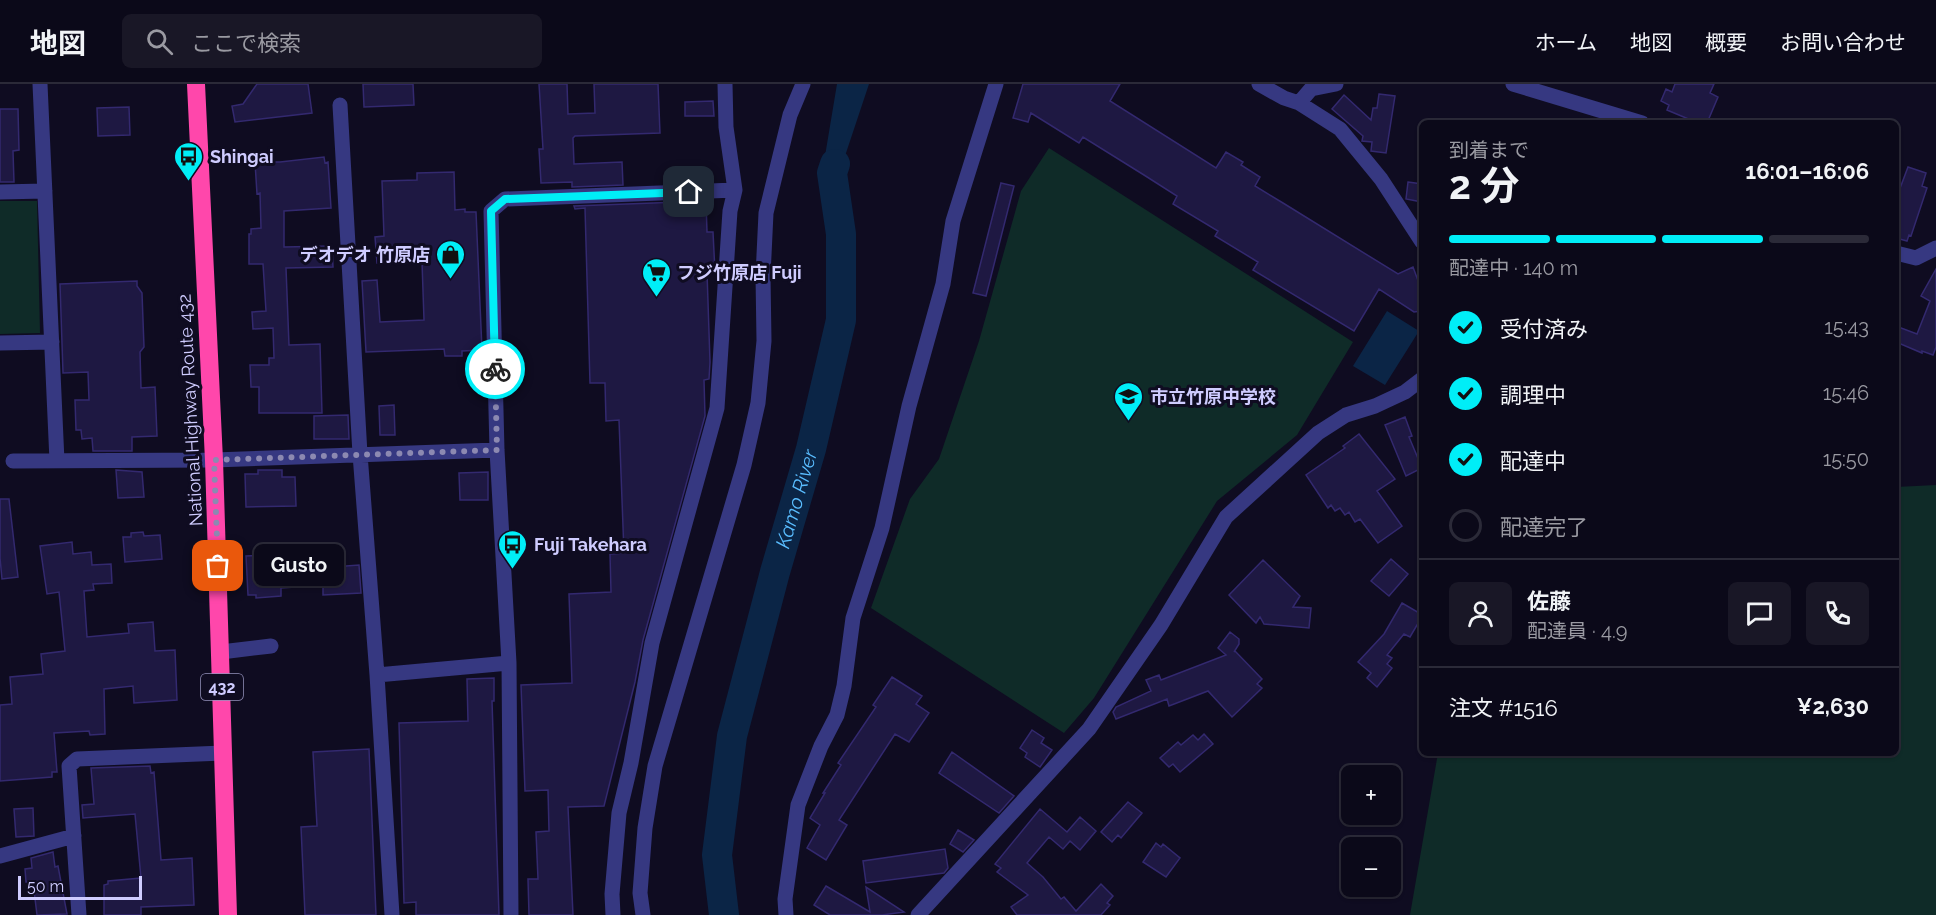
<!DOCTYPE html>
<html lang="ja">
<meta charset="utf-8">
<style>
body{margin:0;font-family:Raleway,"Noto Sans JP",sans-serif;background:#191726;color:#f1f3f6;height:100vh;display:flex;flex-direction:column;font-size:22px;white-space:nowrap}
*{box-sizing:border-box;margin:0}
p{font-size:20px;color:#9a9aa2}
.icon{flex:none;width:33px;height:33px;fill:none;stroke:currentColor;stroke-width:2;stroke-linecap:round;stroke-linejoin:round}
.map{position:relative;flex:1;overflow:hidden}
.panel{position:absolute;left:1419px;top:36px;width:480px;height:636px;display:flex;flex-direction:column;background:#0b0919;border-radius:9px;box-shadow:0 2px 4px #0004,0 0 0 2px #2b2a38}
.panel>*{flex:none}
.controls{position:absolute;left:1341px;top:681px;display:grid;gap:12px}
.controls a{display:grid;place-items:center;width:60px;height:60px;border-radius:9px;background:#0b0919;box-shadow:0 2px 4px #0004,0 0 0 2px #2b2a38;font-size:30px}
.scale{position:absolute;left:18px;bottom:15px;width:124px;box-sizing:border-box;padding-left:6px;border:3px solid #cfccff;border-top:0;font-size:16px;line-height:21px;white-space:nowrap;color:#cfccff;-webkit-text-stroke:4px #0f0c21;paint-order:stroke}
.pin{position:absolute;display:grid;place-items:center;width:51px;height:51px;color:#fff;margin:-26px;border-radius:12px;box-shadow:0 3px 9px #0006}
.courier{position:absolute;display:grid;place-items:center;width:60px;height:60px;margin:-30px;border:4px solid #00eef7;border-radius:50%;background:#fff;color:#222;box-shadow:0 2px 8px #0007}
.bubble{position:absolute;height:42px;border-radius:9px;background:#0b0919;box-shadow:0 2px 4px #0004,0 0 0 2px #2b2a38;font-size:20px;font-weight:700;line-height:42px;text-align:center}
.head em{font-style:normal;font-weight:700}
.head div{display:flex;flex-direction:column-reverse}
.head{display:flex;align-items:center;justify-content:space-between;height:102px;padding:0 30px}
h1{font-size:39px;font-weight:700;line-height:45px}
.bar{display:grid;grid-template-columns:repeat(4,1fr);gap:9px 6px;align-content:center;height:72px;padding:0 30px}
.bar i{height:8px;border-radius:4px;background:#2b2a38}
.bar .current{background:#00eef7}
.bar p{grid-column:span 4}
.line{display:flex;align-items:center;gap:15px;padding:0 30px;border-top:2px solid #2b2a38}
.line div{flex:1}
.round{display:grid;place-items:center;flex:none;width:63px;height:63px;border-radius:9px;background:#191726}
ol{padding:0 30px;list-style:none}
li{display:flex;align-items:center;gap:18px;height:66px}
li p{margin-inline-start:auto}
li .icon{padding:6px;border-radius:50%;background:#00eef7;color:#111;stroke-width:4}
li:last-child{color:#9a9aa2}
li i{width:33px;height:33px;border:3px solid #2b2a38;border-radius:50%}
header{display:flex;align-items:center;gap:36px;box-sizing:border-box;height:84px;padding:0 30px;background:#0b0919;border-bottom:2px solid #2b2a38}
header strong{font-size:28px}
nav{display:flex;gap:33px;margin-inline-start:auto;font-size:21px}
.search{width:420px;height:54px;background:#191726;display:flex;align-items:center;gap:15px;box-sizing:border-box;padding:0 21px;border-radius:9px;color:#9a9aa2;font-size:22px}
.map>svg:first-child{display:block}
.green{fill:#0f2b28}
.water{fill:#0b2546}
.lines{fill:none;stroke-linecap:round;stroke-linejoin:round}
.river{stroke:#0b2546;stroke-width:30}
.building{fill:#1e1842;stroke:#33296f;stroke-width:1.5}
.minor{stroke:#363881;stroke-width:15}
.highway{stroke:#ff47ab;stroke-width:18}
.done{stroke:#8c89b1;stroke-width:6;stroke-dasharray:0 10.8}
.route{stroke:#00eef7;stroke-width:8}
.labels{text-anchor:middle;dominant-baseline:central;stroke-width:6;stroke-linejoin:round;paint-order:stroke}
.shield{fill:#0f0c21;stroke:#9592bc;stroke-width:1.5}
.shield-label{font-size:16px;font-weight:bold;fill:#cfccff}
.poi-label{font-size:18px;font-weight:bold;fill:#cfccff;stroke:#0f0c21;text-anchor:start}
.street-label{font-size:18px;fill:#cfccff;stroke:#0f0c21}
.water-label{font-size:20px;font-style:italic;fill:#5abdff;stroke:#0f0c21}
</style>
<header>
<strong>地図</strong>
<div class="search"><svg class="icon" aria-label="search" viewBox="0 0 24 24"><circle cx="10" cy="10" r="6"/><path d="M15 15l6 6"/></svg>ここで検索</div>
<nav><a>ホーム</a><a>地図</a><a>概要</a><a>お問い合わせ</a></nav>
</header>
<div class="map">
<svg width="1936" height="831" viewBox="0 0 1936 831">
<rect width="100%" height="100%" fill="#0f0c21"/>
<!-- green -->
<path class="green" d="M1049,64L1353,258L1297,351L1217,417L1094,614L1064,649L871,524L910,415L939,375L979,257L1021,107Z
M0,117H37L40,249L0,250Z
M1936,401V831H1410L1438,669H1896V403Z"/>
<!-- water -->
<path class="water" d="M837,0H869L839,90L836,119L822,90Z
M1387,227L1419,247L1385,301L1353,282Z"/>
<g class="lines">
<!-- river -->
<path class="river" id="s1" d="M724,831L717,771L732,652L775,488L811,365L841,236V150L832,89L835,80"/>
</g>
<!-- building -->
<path class="building" d="M257,0H308L312,29L235,38L232,22L243,20Z
M363,0H413L414,21L364,23Z
M539,0H567L568,30L595,29L594,0H658L660,49L575,52L573,54L574,80L622,78L623,101L572,103V98L541,99L539,65H543Z
M1023,0H1120L1110,17L1216,84L1226,68L1243,78L1241,81L1260,93L1255,102L1283,119L1398,190L1413,183L1420,202L1422,230L1421,227L1414,228L1379,205L1354,247L1253,186L1258,178L1215,152L1218,147L1173,120L1177,112L1144,91L1083,53L1079,59L1031,29L1028,38L1013,34Z
M1675,0H1714L1710,9L1718,13L1707,39H1698L1667,26L1669,21L1661,17L1666,5L1672,8Z
M1379,10L1395,12L1386,69L1371,67L1372,58L1362,57L1363,52L1332,25L1344,11L1371,36L1373,24H1377Z
M713,17L714,32H685V18Z
M129,23L130,51L98,52L97,24Z
M0,25H18L19,66L13,67L14,98H0Z
M324,73L325,79L328,78L331,124L284,127V163L332,162L333,183L286,184L289,261L320,260L322,329H259V303H251L250,281H269V274H274L273,244L253,245L252,228L266,227L263,180H249V150H251V145L261,144L260,109L257,110L255,78H280Z
M1908,83L1926,89L1922,102L1927,104L1911,152L1909,151L1907,157L1896,154V115Z
M454,88L455,126L465,125V128H476L482,266L462,267V272H445L444,265L366,268L362,197L377,196L380,238L424,236L422,178L377,179L375,153L384,152L382,97L417,96V89Z
M1408,98L1422,100V118L1406,115Z
M1001,99L1014,102L986,212L973,209Z
M706,117L707,148H713L715,188H707L710,278L709,295L704,296L705,332L643,556L635,598L604,722L568,723L573,831H529L528,795H538L536,748L549,747L548,706L525,707L521,601L572,599L569,510L611,508L610,470L624,469L619,336L606,337L605,299H590L585,124L575,125L574,122Z
M1936,185V263L1933,271L1922,267V269L1896,258V242L1917,250L1930,217L1921,212Z
M137,197V202L142,209L144,263L140,268L141,304L155,303L157,352L132,353V367H93L92,354L82,355L81,346H76L75,316H89L88,288L63,289L60,200Z
M394,321L395,351H380L379,322Z
M348,331L349,355H314V332Z
M1405,333L1412,352L1409,353L1422,384L1406,392L1385,341Z
M1359,350L1395,395L1377,407L1402,442L1378,459L1360,435L1355,438L1349,428L1345,431L1340,424L1335,427L1331,421L1328,424L1306,391L1345,364L1343,362Z
M116,386L142,388L144,413L118,414Z
M258,386H282V393H295L296,422L246,423L245,390H258Z
M488,388V416H460L459,389Z
M0,415H9L18,493L2,495L0,474Z
M143,448L144,452L160,451L162,475L125,478L123,453H131V449Z
M72,458L73,470L91,468L92,481L111,480L112,499L93,500L94,506L84,507L87,553L129,549L128,540L153,538L155,567L175,566L177,616L134,619L133,602L104,605L105,650L90,651L89,647L54,649L57,688H52V693L0,697V621L12,620L10,593L43,590L41,570L65,567L59,508L47,510L40,462Z
M304,469L305,485L359,481L361,509L323,511V501L281,504V512L256,514V511H248L246,472Z
M1391,475L1408,490L1389,512L1371,497Z
M1263,476L1300,512L1293,523L1311,524L1309,544L1264,540L1260,533L1256,539L1229,511Z
M1402,519L1421,530L1418,535L1420,536L1410,553L1404,550L1387,571L1392,574L1387,580L1392,584L1377,603L1367,594L1371,589L1358,578L1384,550Z
M1230,548L1239,555V560L1234,568L1235,567L1262,595L1257,600L1262,604L1232,633L1208,607L1169,622L1167,615L1116,635L1113,628L1116,623L1151,607L1146,596L1159,591L1161,596L1226,571L1218,564Z
M892,593L922,612L916,620L929,629L909,658L895,650L839,736L847,741L826,776L807,764L820,741L810,734L825,709H823L841,681L838,679L876,623L873,621Z
M494,594V617H492L499,831H416V818L404,819L399,639L468,637L467,595Z
M1032,646L1044,654L1041,659L1052,666L1040,683L1025,673L1027,669L1020,664Z
M1204,650L1213,660L1180,688L1173,680L1169,683L1160,674L1178,658L1181,661L1193,651L1198,656Z
M369,665L376,831H305L301,743L317,742L313,668Z
M952,668L1014,712L999,729L939,689Z
M150,682L151,689L154,688L161,776L192,774L194,821L141,823V831H104V801L108,800V797L141,794L135,730L83,734L82,721L94,720L91,684Z
M1128,718L1142,729L1121,754L1118,751L1112,758L1101,748Z
M33,724L34,752L16,753L14,725Z
M1040,725L1067,748L1080,733L1096,747L1080,766L1070,757L1063,765L1049,753L1027,779L1043,793L1061,815L1064,813L1076,827L1101,800L1113,812L1107,819L1110,821L1101,831H1017L1011,823L1028,811L997,788L1001,784L995,780Z
M958,746L974,756L963,768L950,760Z
M1156,759L1161,763L1163,760L1180,774L1166,793L1143,778Z
M945,765L948,784L944,789L866,799L863,777Z
M53,768L55,783L58,782L67,830L37,831L33,798H26L25,785L32,784L31,774Z
M826,802L870,828L866,803L904,828L882,831H830L814,821Z"/>
<g class="lines">
<!-- minor -->
<path class="minor" d="M40,0L57,377
M1259,0L1284,14L1299,19L1340,45L1381,95L1422,158
M1513,0L1642,39
M1299,19L1311,5L1336,0
M340,21L360,370L377,591L392,831
M0,108L45,107
M1896,169L1916,174L1936,164
M0,259L52,258
M13,377L214,376L497,366
M221,568L271,562
M377,591L509,579
M0,772L74,752
M79,831L69,682L77,675L223,669
M511,831L509,579L497,366L491,127L505,115L735,106
M613,831L612,810L619,729L631,679L652,559L717,324L730,127L735,106L726,43L725,0
M643,831L640,809L645,744L655,682L744,381L758,319L764,257L763,192L766,129L790,31L803,0
M786,831L785,815L798,721L821,662L837,631L844,602L853,534L882,444L909,322L943,200L953,137L996,0
M918,831L1089,645L1161,541L1226,433L1318,349L1346,331L1375,322L1405,308L1422,295"/>
<!-- highway -->
<path class="highway" d="M196,0L214,376L228,831"/>
</g>
<g class="lines">
<!-- done -->
<path class="done" d="M218,482L214,376L497,366L495,285"/>
<!-- route -->
<path class="route" d="M495,285L491,127L505,115L689,108"/>
</g>
<!-- icons -->
<defs>
<symbol id="bus-pin" viewBox="-11 -11 22 30"><path d="M0 17L-7.5 6A9.5 9.5 0 1 1 7.5 6Z" fill="#00eef7" stroke="#0f0c21"/><path d="M-5-6H5V4H4V6H2V4H-2V6H-4V4H-5ZM-3.5-4V0h7V-4ZM-3.5 1.2v1.5H-2V1.2ZM2 1.2v1.5H3.5V1.2Z" fill="#111"/></symbol>
<symbol id="shop-pin" viewBox="-11 -11 22 30"><path d="M0 17L-7.5 6A9.5 9.5 0 1 1 7.5 6Z" fill="#00eef7" stroke="#0f0c21"/><path d="M-5-2.5h2.3a2.7 3.5 0 0 1 5.4 0H5L5.5 6h-11ZM-1.5-2.5h3a1.5 2.3 0 0 0-3 0Z" fill="#111"/></symbol>
<symbol id="supermarket-pin" viewBox="-11 -11 22 30"><path d="M0 17L-7.5 6A9.5 9.5 0 1 1 7.5 6Z" fill="#00eef7" stroke="#0f0c21"/><path d="M-6-5.5h2.5l.6 2H6L4.5 2H-2.5L-4.4-4H-6ZM-1.5 3.2a1.3 1.3 0 1 0 .1 0ZM3 3.2a1.3 1.3 0 1 0 .1 0Z" fill="#111"/></symbol>
<symbol id="school-pin" viewBox="-11 -11 22 30"><path d="M0 17L-7.5 6A9.5 9.5 0 1 1 7.5 6Z" fill="#00eef7" stroke="#0f0c21"/><path d="M0-5L7-2L0 1L-7-2ZM-4 1L0 2.5L4 1V4Q0 6-4 4Z" fill="#111"/></symbol>
</defs>
<g fill-rule="evenodd">
<use href="#bus-pin" x="172" y="56" width="33" height="45"/>
<use href="#shop-pin" x="434" y="154" width="33" height="45"/>
<use href="#supermarket-pin" x="640" y="172" width="33" height="45"/>
<use href="#school-pin" x="1112" y="296" width="33" height="45"/>
<use href="#bus-pin" x="496" y="444" width="33" height="45"/>
</g>
<g class="labels">
<!-- shield labels -->
<rect class="shield" x="201" y="590" width="42" height="26" rx="4.5"/>
<g class="shield-label">
<text x="222" y="603">432</text>
</g>
<!-- poi labels -->
<g class="poi-label">
<text x="210" y="72">Shingai</text>
<text x="430" y="170" text-anchor="end">デオデオ 竹原店</text>
<text x="677" y="188">フジ竹原店 Fuji</text>
<text x="1150" y="312">市立竹原中学校</text>
<text x="534" y="460">Fuji Takehara</text>
</g>
<!-- street labels -->
<g class="street-label">
<text transform="translate(190 326) rotate(-93)">National Highway Route 432</text>
</g>
<!-- water labels -->
<g class="water-label">
<text stroke="none"><textPath href="#s1" startOffset="426">Kamo River</textPath></text>
</g>
</g>
</svg>
<div class="controls">
<a>+</a>
<a>−</a>
</div>
<div class="scale">50 m</div>
<div class="pin" style="left:218px;top:482px;background:#ea580c"><svg class="icon" aria-label="bag" viewBox="0 0 24 24"><path d="M5 8h14l-1 12H6zM9 8a3 3 0 0 1 6 0"/></svg></div>
<div class="pin" style="left:689px;top:108px;background:#1f2937"><svg class="icon" aria-label="home" viewBox="0 0 24 24"><path d="M3 11l9-7 9 7M6 9v11h12V9"/></svg></div>
<div class="courier" style="left:495px;top:285px"><svg class="icon" aria-label="bike" viewBox="0 0 24 24"><circle cx="6" cy="16" r="4"/><circle cx="18" cy="16" r="4"/><path d="M6 16l4-8h5l3 8M10 8l3 8H6M13 5h3"/></svg></div>
<div class="bubble" style="left:254px;top:460px;width:90px">Gusto</div>
<section class="panel">
<div class="head"><div><h1>2 分</h1><p>到着まで</p></div><em>16:01–16:06</em></div>
<div class="bar"><i class="current"></i><i class="current"></i><i class="current"></i><i></i><p>配達中 · 140 m</p></div>
<ol>
<li><svg class="icon" aria-label="check" viewBox="0 0 24 24"><path d="M5 12l5 5 9-10"/></svg>受付済み<p>15:43</p></li>
<li><svg class="icon" aria-label="check" viewBox="0 0 24 24"><path d="M5 12l5 5 9-10"/></svg>調理中<p>15:46</p></li>
<li><svg class="icon" aria-label="check" viewBox="0 0 24 24"><path d="M5 12l5 5 9-10"/></svg>配達中<p>15:50</p></li>
<li><i></i>配達完了</li>
</ol>
<div class="line" style="height:108px"><a class="round"><svg class="icon" aria-label="person" viewBox="0 0 24 24"><circle cx="12" cy="8" r="4"/><path d="M4 21q1-7 8-7t8 7"/></svg></a><div><b>佐藤</b><p>配達員 · 4.9</p></div><a class="round"><svg class="icon" aria-label="chat" viewBox="0 0 24 24"><path d="M4 5h16v11H9l-5 4z"/></svg></a><a class="round"><svg class="icon" aria-label="phone" viewBox="0 0 24 24"><path d="M5 4h4l2 5-3 2q2 4 5 5l2-3 5 2v4C11 20 4 13 5 4z"/></svg></a></div>
<div class="line" style="height:78px"><div>注文 #1516</div><b>¥2,630</b></div>
</section>
</div>
